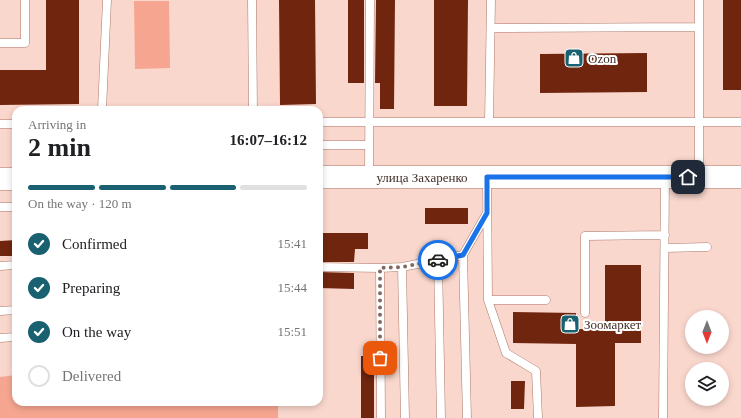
<!DOCTYPE html>
<meta charset="utf-8">
<style>
body{margin:0;font-family:Georgia,serif;background:#f2f2f2;color:#202124;height:100vh;display:flex;flex-direction:column;font-size:15px;white-space:nowrap}
*{box-sizing:border-box;margin:0}
p{font-size:13px;color:#757577}
.icon{flex:none;width:22px;height:22px;fill:none;stroke:currentColor;stroke-width:2;stroke-linecap:round;stroke-linejoin:round}
.map{position:relative;flex:1;overflow:hidden}
.drawer{position:absolute;left:12px;top:106px;width:311px;height:300px;display:flex;flex-direction:column;background:#fff;border-radius:12px;box-shadow:0 2px 6px #0003}
.drawer>*{flex:none}
.needle{width:26px;rotate:180deg}
.tools{position:absolute;left:685px;top:310px;display:grid;gap:8px}
.tools a{display:grid;place-items:center;width:44px;height:44px;border-radius:50%;background:#fff;box-shadow:0 2px 6px #0003;font-size:20px}
.pin{position:absolute;display:grid;place-items:center;width:34px;height:34px;color:#fff;margin:-17px;border-radius:8px;box-shadow:0 2px 6px #0006}
.courier{position:absolute;display:grid;place-items:center;width:40px;height:40px;margin:-20px;border:3px solid #1a73e8;border-radius:50%;background:#fff;color:#222;box-shadow:0 1px 5px #0007}
.overview em{font-style:normal;font-weight:700}
.overview div{display:flex;flex-direction:column-reverse}
.overview{display:flex;align-items:center;justify-content:space-between;height:68px;padding:0 16px}
h1{font-size:26px;font-weight:700;line-height:30px}
.bar{display:grid;grid-template-columns:repeat(4,1fr);gap:6px 4px;align-content:center;height:48px;padding:0 16px}
.bar i{height:5px;border-radius:3px;background:#e0e0e0}
.bar .on{background:#196170}
.bar p{grid-column:span 4}
ol{padding:0 16px;list-style:none}
li{display:flex;align-items:center;gap:12px;height:44px}
li p{margin-inline-start:auto}
li .icon{padding:4px;border-radius:50%;background:#196170;color:#fff;stroke-width:4}
li:last-child{color:#757577}
li i{width:22px;height:22px;border:2px solid #e0e0e0;border-radius:50%}
.map>svg:first-child{display:block}
.green{fill:#f6a690}
.building{fill:#70250f}
.lines{fill:none;stroke-linecap:round;stroke-linejoin:round}
.lane-casing{stroke:#ac786a;stroke-width:9}
.secondary-casing{stroke:#ac786a;stroke-width:23}
.lane{stroke:#fff;stroke-width:8}
.secondary{stroke:#fff;stroke-width:22}
.done{stroke:#836861;stroke-width:4;stroke-dasharray:0 7.2}
.route{stroke:#1a73e8;stroke-width:5}
.labels{text-anchor:middle;dominant-baseline:central;stroke-width:4;stroke-linejoin:round;paint-order:stroke}
.poi-label{font-size:13px;fill:#432d27;stroke:#fff;text-anchor:start}
.street-label{font-size:13px;fill:#432d27;stroke:#fff}
</style>
<div class="map">
<svg width="741" height="418" viewBox="0 0 741 418">
<rect width="100%" height="100%" fill="#fad7cd"/>
<!-- green -->
<path class="green" d="M134,1H169L170,68L135,69Z
M16,375V402H278V418H0V377Z"/>
<!-- building -->
<path class="building" d="M46,0H79V104L0,105V70H46Z
M279,0H315L316,104L280,105Z
M348,0H364V83H348Z
M376,0H395L394,109H380V83H375Z
M434,0H468L467,106H434Z
M723,0H741V90H723Z
M647,53V92L540,93V54Z
M425,208H468V224H425Z
M319,233H368V249H355L354,262H319Z
M16,240V256H0V241Z
M605,265H641V343H615V406L576,407V344L513,343V312L576,313V329H605Z
M319,272L354,273V289L319,288Z
M361,356H374V418H361Z
M511,381H525L524,409H511Z"/>
<g class="lines">
<defs>
<path id="lane" d="M252,0L253,110
M699,0V176
M491,28L699,27
M0,43H25V0
M102,110L107,0
M319,122H741
M489,122L491,0
M0,124H16
M319,145H369
M369,176L370,0
M487,178L488,300L506,353L536,371L538,418
M0,207H16
M665,248L707,247
M463,255L467,418
M438,260L441,418
M0,266L16,265
M319,267L380,268L381,418
M380,268L402,267
M488,300H546
M0,311L16,310
M585,313V236L665,235
M0,338L16,337
M405,418L402,267L463,255L487,213
M663,418L665,177"/>
<path id="secondary" d="M319,177H741
M0,179H16"/>
</defs>
<!-- lane casing -->
<use href="#lane" class="lane-casing"/>
<!-- secondary casing -->
<use href="#secondary" class="secondary-casing"/>
<!-- lane -->
<use href="#lane" class="lane"/>
<!-- secondary -->
<use href="#secondary" class="secondary"/>
</g>
<g class="lines">
<!-- done -->
<path class="done" d="M380,358V268L402,267L438,260"/>
<!-- route -->
<path class="route" d="M438,260L463,255L487,213V177H688"/>
</g>
<!-- icons -->
<defs>
<symbol id="shop-square" viewBox="-11 -11 22 22"><rect x="-9" y="-9" width="18" height="18" rx="4" fill="#196170" stroke="#fff"/><path d="M-5-2.5h2.3a2.7 3.5 0 0 1 5.4 0H5L5.5 6h-11ZM-1.5-2.5h3a1.5 2.3 0 0 0-3 0Z" fill="#fff"/></symbol>
</defs>
<g fill-rule="evenodd">
<use href="#shop-square" x="563" y="47" width="22" height="22"/>
<use href="#shop-square" x="559" y="313" width="22" height="22"/>
</g>
<g class="labels">
<!-- poi labels -->
<g class="poi-label">
<text x="588" y="58">Ozon</text>
<text x="584" y="324">Зоомаркет</text>
</g>
<!-- street labels -->
<g class="street-label">
<text x="422" y="177">улица Захаренко</text>
</g>
</g>
</svg>
<div class="tools">
<a><svg class="needle" viewBox="-14 -14 28 28"><path d="M0-13l5 13h-10z" fill="#e53935"/><path d="M0 13l5-13h-10z" fill="#757577"/></svg></a>
<a><svg class="icon" aria-label="layers" viewBox="0 0 24 24"><path d="M12 4l9 5-9 5-9-5zM3 14l9 5 9-5"/></svg></a>
</div>
<div class="pin" style="left:380px;top:358px;background:#ea580c"><svg class="icon" aria-label="bag" viewBox="0 0 24 24"><path d="M5 8h14l-1 12H6zM9 8a3 3 0 0 1 6 0"/></svg></div>
<div class="pin" style="left:688px;top:177px;background:#1f2937"><svg class="icon" aria-label="home" viewBox="0 0 24 24"><path d="M3 11l9-7 9 7M6 9v11h12V9"/></svg></div>
<div class="courier" style="left:438px;top:260px"><svg class="icon" aria-label="car" viewBox="0 0 24 24"><path d="M5 17H2v-5l4-1 3-4h7l3 4 3 1v5h-3M9 17h6M6 11h13"/><circle cx="7" cy="17" r="2"/><circle cx="17" cy="17" r="2"/></svg></div>
<section class="drawer">
<div class="overview"><div><h1>2 min</h1><p>Arriving in</p></div><em>16:07–16:12</em></div>
<div class="bar"><i class="on"></i><i class="on"></i><i class="on"></i><i></i><p>On the way · 120 m</p></div>
<ol>
<li><svg class="icon" aria-label="check" viewBox="0 0 24 24"><path d="M5 12l5 5 9-10"/></svg>Confirmed<p>15:41</p></li>
<li><svg class="icon" aria-label="check" viewBox="0 0 24 24"><path d="M5 12l5 5 9-10"/></svg>Preparing<p>15:44</p></li>
<li><svg class="icon" aria-label="check" viewBox="0 0 24 24"><path d="M5 12l5 5 9-10"/></svg>On the way<p>15:51</p></li>
<li><i></i>Delivered</li>
</ol>
</section>
</div>
